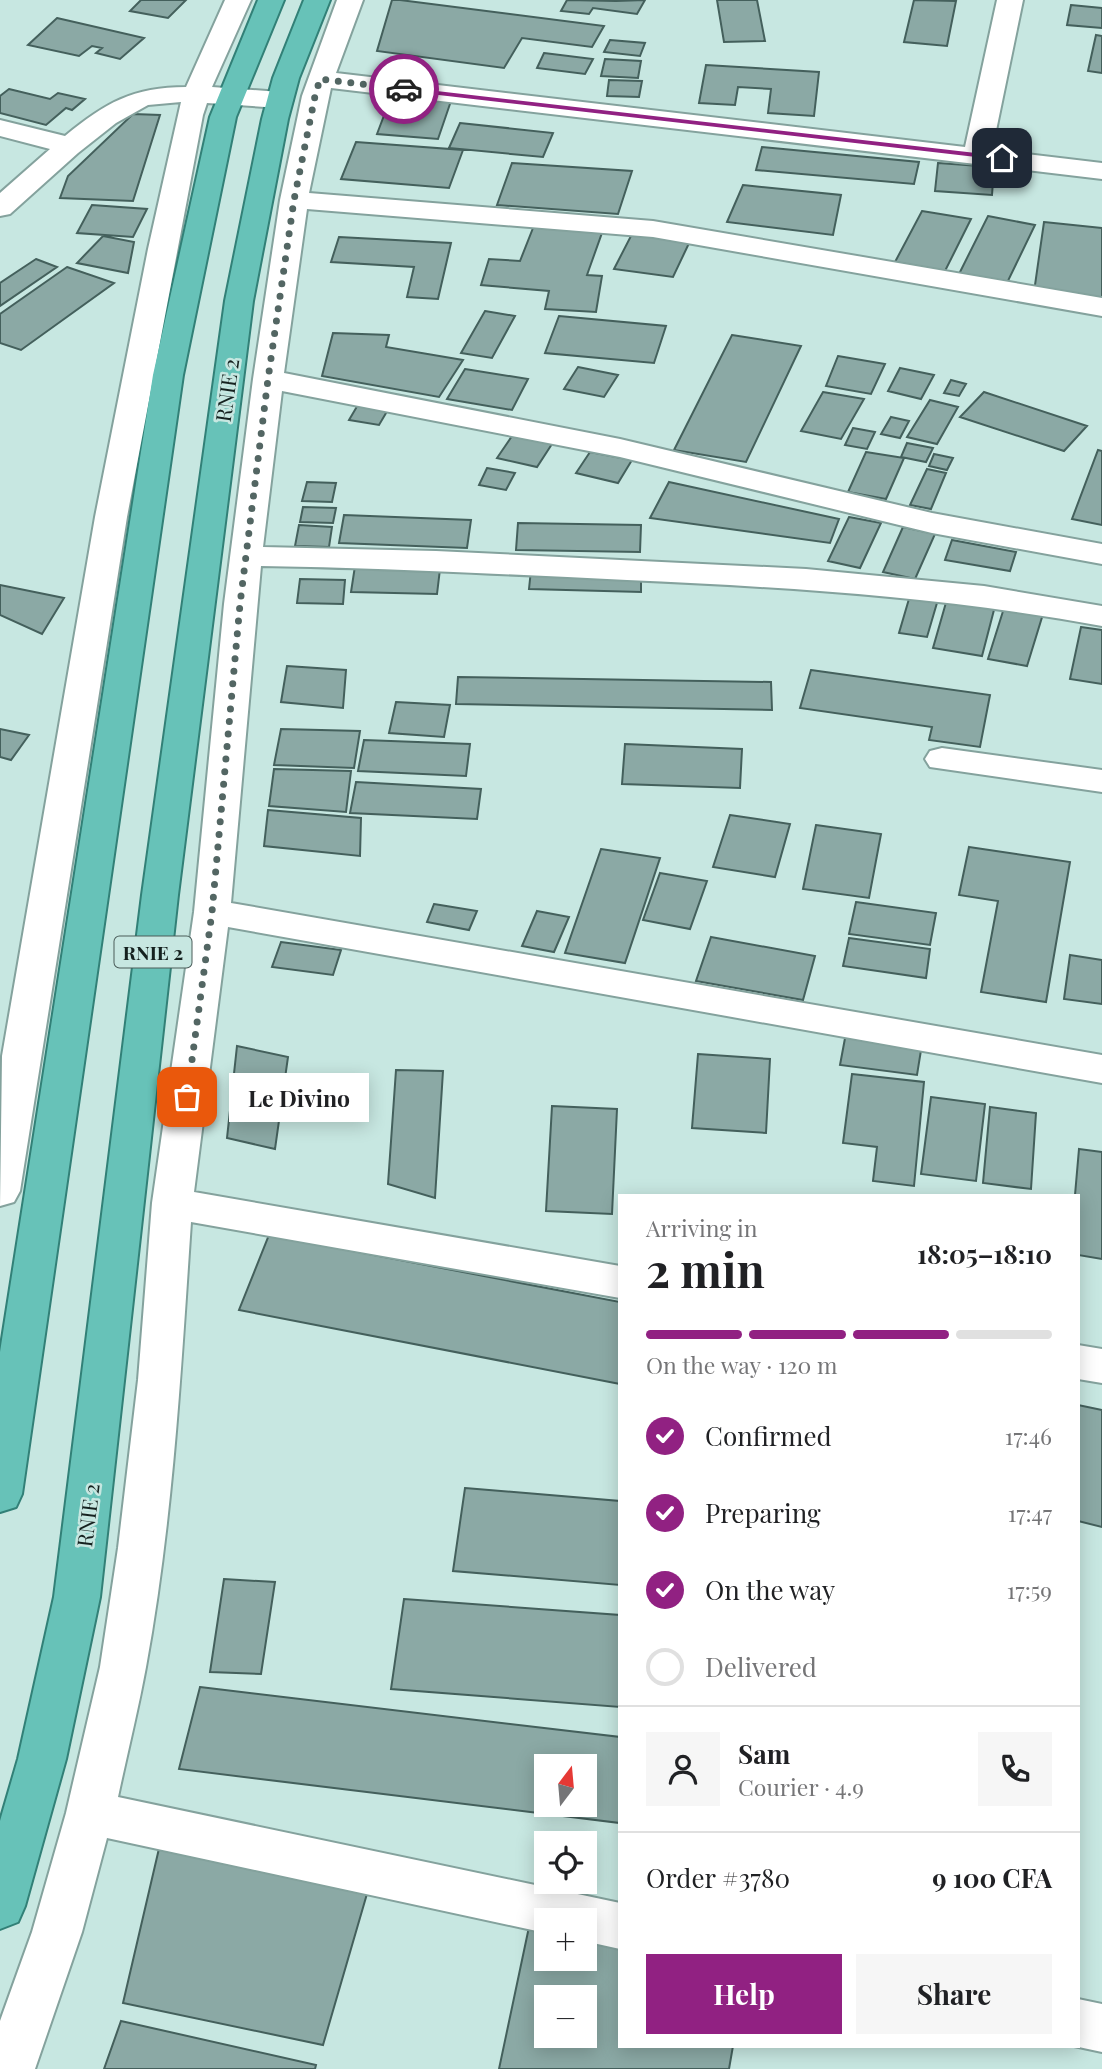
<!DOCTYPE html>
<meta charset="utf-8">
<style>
body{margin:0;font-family:"Playfair Display",serif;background:#f6f6f6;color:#202124;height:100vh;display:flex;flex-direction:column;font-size:26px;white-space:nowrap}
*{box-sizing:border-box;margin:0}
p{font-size:23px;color:#757577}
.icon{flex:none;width:38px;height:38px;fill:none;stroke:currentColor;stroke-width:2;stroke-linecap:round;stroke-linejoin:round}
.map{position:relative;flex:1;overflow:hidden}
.sheet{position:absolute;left:618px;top:1194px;width:462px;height:854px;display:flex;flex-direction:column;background:#fff;border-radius:0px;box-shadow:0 4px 18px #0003}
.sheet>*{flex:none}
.needle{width:46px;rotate:16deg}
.buttons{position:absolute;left:534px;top:1754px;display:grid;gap:14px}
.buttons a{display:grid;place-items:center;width:63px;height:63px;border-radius:0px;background:#fff;box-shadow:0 4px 18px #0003;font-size:35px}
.pin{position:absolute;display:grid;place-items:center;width:60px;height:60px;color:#fff;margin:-30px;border-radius:14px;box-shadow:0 4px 10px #0006}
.courier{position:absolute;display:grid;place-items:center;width:70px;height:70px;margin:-35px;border:5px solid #912182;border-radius:50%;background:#fff;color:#222;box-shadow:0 2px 9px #0007}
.bubble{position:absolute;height:49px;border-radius:0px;background:#fff;box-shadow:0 4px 18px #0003;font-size:23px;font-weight:700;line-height:49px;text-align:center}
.summary em{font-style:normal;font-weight:700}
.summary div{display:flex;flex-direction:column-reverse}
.summary{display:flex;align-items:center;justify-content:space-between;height:119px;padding:0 28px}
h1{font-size:46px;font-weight:700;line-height:52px}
.bar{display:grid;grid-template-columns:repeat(4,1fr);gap:10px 7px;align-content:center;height:84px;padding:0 28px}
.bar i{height:9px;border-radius:5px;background:#e0e0e0}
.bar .active{background:#912182}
.bar p{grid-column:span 4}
.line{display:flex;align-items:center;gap:18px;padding:0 28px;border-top:2px solid #e0e0e0}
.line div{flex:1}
.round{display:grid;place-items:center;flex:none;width:74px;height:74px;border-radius:0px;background:#f6f6f6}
ol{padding:0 28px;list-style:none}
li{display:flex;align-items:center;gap:21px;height:77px}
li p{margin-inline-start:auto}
li .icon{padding:7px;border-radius:50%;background:#912182;color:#fff;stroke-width:4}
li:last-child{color:#757577}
li i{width:38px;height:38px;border:4px solid #e0e0e0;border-radius:50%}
.action{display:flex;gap:14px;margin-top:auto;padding:14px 28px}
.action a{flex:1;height:80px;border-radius:0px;background:#912182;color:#fff;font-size:28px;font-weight:700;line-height:80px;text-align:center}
.action a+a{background:#f6f6f6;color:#202124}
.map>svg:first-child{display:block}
.building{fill:#8ba9a5;stroke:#44605c;stroke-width:2;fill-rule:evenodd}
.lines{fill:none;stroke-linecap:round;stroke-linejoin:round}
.minor-casing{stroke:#84a29d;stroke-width:4}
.trunk-casing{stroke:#328077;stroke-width:4}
.minor{fill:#fff;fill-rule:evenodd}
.trunk{fill:#67c2b8;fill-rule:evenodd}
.route{fill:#912182}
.done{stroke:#536663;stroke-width:7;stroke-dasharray:0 12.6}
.labels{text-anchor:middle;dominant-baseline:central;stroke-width:5;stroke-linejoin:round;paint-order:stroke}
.shield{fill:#c7e7e1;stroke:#4a5c59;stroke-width:2}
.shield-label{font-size:19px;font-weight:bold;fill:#15211f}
.street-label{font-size:21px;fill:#15211f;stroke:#c7e7e1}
</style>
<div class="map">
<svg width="1102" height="2069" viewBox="0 0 1102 2069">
<rect width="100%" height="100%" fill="#c7e7e1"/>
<!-- building -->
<path class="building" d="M141,0H186L168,18L130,11Z
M392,0H400L604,26L592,47L522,38L504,68L377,51Z
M567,0L616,1L645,0L637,14L593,8L589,14L561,11Z
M717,0H757L765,41L724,42Z
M914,0L956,1L947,46L904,42Z
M1071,5L1102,8V28L1067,25Z
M57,18L144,38L120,59L96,53L102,48L92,46L79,56L28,45Z
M1096,35L1102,36V73L1088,71Z
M610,40L645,43L640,56L604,52Z
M544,53L593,59L585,74L537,68Z
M605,59L641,61L638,78L601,76Z
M706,65L819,72L814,116L768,113L771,89L738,87L735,105L699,103Z
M609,80L642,81L639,97L607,96Z
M9,89L50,99L58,93L85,99L72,110L66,108L46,125L0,113V96Z
M391,97L451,101L438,139L377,134Z
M133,114L160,115L133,201L60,198L68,176Z
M460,123L553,133L543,157L449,148Z
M356,142L463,150L449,188L341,179Z
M762,147L919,162L914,184L756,170Z
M512,163L632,171L618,214L497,205Z
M938,163L994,167L992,195L935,191Z
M743,185L841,195L833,235L727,222Z
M92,205L147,209L133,237L77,233Z
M922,211L971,219L945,271L895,262Z
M988,216L1035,225L1006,285L958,276Z
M1044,222L1102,228V299L1034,292Z
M535,223L603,230L587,275L602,276L596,312L545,309L549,291L481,285L489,259L520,261Z
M633,232L691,239L673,277L614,269Z
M103,236L134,242L128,273L77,263Z
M339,237L451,243L438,299L407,297L414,267L331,262Z
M36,259L57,267L0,306V283Z
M67,267L114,283L21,350L0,343V314Z
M485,311L515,316L492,358L461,353Z
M559,316L666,326L654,363L545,353Z
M333,333L389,335L386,347L463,360L439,397L322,376Z
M732,335L801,346L746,462L674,450Z
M838,356L885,364L871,394L826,386Z
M578,367L618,375L604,397L564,389Z
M900,368L934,375L921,399L888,391Z
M465,369L528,379L512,410L447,399Z
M951,380L966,384L959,396L944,393Z
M823,392L864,399L841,439L801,431Z
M984,392L1087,426L1064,451L960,417Z
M930,400L958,407L937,444L907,437Z
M359,403L389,408L379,425L349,420Z
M891,417L909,421L900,438L881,434Z
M853,428L875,432L867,449L845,445Z
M512,436L552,444L537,467L497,458Z
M907,443L933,448L926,462L901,457Z
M1098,450L1102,451V525L1072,519Z
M590,452L632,460L618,483L576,473Z
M866,452L904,458L886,499L848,492Z
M934,454L953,458L947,470L929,466Z
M487,468L515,473L506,490L479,485Z
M927,469L946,473L931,509L910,505Z
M307,482L336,483L332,502L302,501Z
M669,482L839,519L830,543L650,518Z
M303,507L336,508L333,523L300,522Z
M344,515L471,520L467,548L339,543Z
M849,517L881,523L860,568L828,561Z
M518,523L641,525L640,552L516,550Z
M299,525L332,527L329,547L295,546Z
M903,527L935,534L915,579L883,572Z
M952,540L1016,552L1010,571L945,560Z
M355,566L440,569L437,594L351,592Z
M531,570L641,573V592L529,589Z
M300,579L345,580L343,604L297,603Z
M0,585L64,598L42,634L0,615Z
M911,592L939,596L927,637L899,633Z
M947,599L995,606L982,656L933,648Z
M1004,608L1043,614L1027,666L988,659Z
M1081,627L1102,630V684L1070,679Z
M287,666L346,670L343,708L281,702Z
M811,670L990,695L980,747L929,740L932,727L800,708Z
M458,677L771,682L772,710L456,704Z
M396,702L450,705L444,737L389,733Z
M0,729L29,735L11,760L0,757Z
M281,729L360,731L354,768L274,765Z
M364,740L470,744L466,776L358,771Z
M625,744L742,749L740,788L622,784Z
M274,769L351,771L346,812L269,806Z
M356,782L481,789L477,819L350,813Z
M268,810L361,818L360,856L264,846Z
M730,815L790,824L775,877L713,867Z
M816,825L881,834L869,898L803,889Z
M969,847L1070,862L1046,1002L981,992L998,901L959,895Z
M601,849L660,858L625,963L565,953Z
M660,873L707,881L690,929L643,920Z
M856,902L936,913L930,945L849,934Z
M434,904L477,911L469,930L427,922Z
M537,911L569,917L554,952L522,946Z
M711,937L815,956L803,1000L696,981Z
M849,938L930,949L926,978L843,966Z
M281,942L341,950L333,975L272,967Z
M1070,955L1102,960V1004L1064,999Z
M846,1033L922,1044L917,1075L840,1065Z
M237,1046L288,1057L275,1149L227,1138Z
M698,1054L770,1059L766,1133L692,1128Z
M396,1070L443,1071L435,1198L388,1184Z
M852,1074L924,1082L914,1186L873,1181L877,1147L843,1143Z
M931,1097L985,1104L976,1181L921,1174Z
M552,1106L617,1109L612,1214L546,1211Z
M990,1107L1036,1113L1031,1189L983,1183Z
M1079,1149L1102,1152V1259L1078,1255V1195H1075Z
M269,1235L620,1302V1384L239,1310Z
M1078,1405L1102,1410V1527L1078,1521Z
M465,1488L620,1501V1585L453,1571Z
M224,1579L275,1582L261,1674L210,1672Z
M404,1599L620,1615V1707L391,1689Z
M200,1687L620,1737V1823L179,1769ZM546,1766H584V1804H546Z
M161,1840L371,1880L323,2045L123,2003Z
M529,1927L546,1930V1958H584V1937L620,1943V2046H733L729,2069H499ZM546,1997H584V2035H546Z
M121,2021L316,2065L315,2069H104Z"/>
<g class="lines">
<defs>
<path id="minor" d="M225,0H251L212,87L280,92L289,94L293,100L289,106L280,108L207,103L203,115L127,517L20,1191L14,1202L0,1206L2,1056L95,517L148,249L181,102L148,105L116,123L78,153L10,214L0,216V193L50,149L0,136V120L65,136C105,103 133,87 186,87Z
M337,0H363L336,73L965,147L997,0H1023L992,150L1102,163V179L331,88L309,193L653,221L1102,298V316L653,237L307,209L284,373L620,439L932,513L1102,544V564L932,533L620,457L282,391L263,547L436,551L806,569L984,586L1102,606V626C945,597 787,587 627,580C505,574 383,568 261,566L231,903L1102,1055V1083L228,927L194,1192L620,1266V1298L191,1222C181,1370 173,1520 146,1667C138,1711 127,1754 118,1797L620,1903V1949L584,1941V1920H546V1933L107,1838L82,1932L35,2069H0V2021L32,1932L66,1813L100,1667L118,1548L138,1380L152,1203L194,912L224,604L253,379L280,200L302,96Z
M942,748L1102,770V792L930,767L925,759L930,751Z
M1078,1345L1102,1349V1383L1078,1379Z
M1078,1999L1102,2004V2052L1074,2046H1078Z"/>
<path id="trunk" d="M258,0H284L236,117L183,375L22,1494L16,1507L0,1512V1352L153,375L210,117Z
M304,0H330L299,78L288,119L253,301L178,895L100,1597L66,1759L25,1906L18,1922L0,1929V1821L18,1759L54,1597L142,895L225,301L262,119L273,78Z"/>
</defs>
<!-- minor casing -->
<use href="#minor" class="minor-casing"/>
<!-- trunk casing -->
<use href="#trunk" class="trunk-casing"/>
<!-- minor -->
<use href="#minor" class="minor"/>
<!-- trunk -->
<use href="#trunk" class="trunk"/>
</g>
<!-- route -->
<path class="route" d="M402,87L1002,156L1006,158L1002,160L404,91Z"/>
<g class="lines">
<!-- done -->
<path class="done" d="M187,1097L212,912L240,604L268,379L294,200L315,96L320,79L404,89"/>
</g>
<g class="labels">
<!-- shield labels -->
<rect class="shield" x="114.5" y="936.5" width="77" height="31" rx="5"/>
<g class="shield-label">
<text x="153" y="952">RNIE 2</text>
</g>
<!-- street labels -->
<g class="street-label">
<text transform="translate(226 390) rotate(-82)">RNIE 2</text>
<text transform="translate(87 1515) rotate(-83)">RNIE 2</text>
</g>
</g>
</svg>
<div class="buttons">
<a><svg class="needle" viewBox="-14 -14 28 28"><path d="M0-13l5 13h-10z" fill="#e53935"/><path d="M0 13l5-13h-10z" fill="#757577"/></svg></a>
<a><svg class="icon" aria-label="locate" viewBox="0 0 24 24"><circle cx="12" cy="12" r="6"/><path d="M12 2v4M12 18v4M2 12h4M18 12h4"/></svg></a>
<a>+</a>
<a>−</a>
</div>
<div class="pin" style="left:187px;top:1097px;background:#ea580c"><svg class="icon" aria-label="bag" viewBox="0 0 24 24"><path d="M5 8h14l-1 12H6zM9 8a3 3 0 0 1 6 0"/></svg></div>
<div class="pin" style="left:1002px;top:158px;background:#1f2937"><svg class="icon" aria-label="home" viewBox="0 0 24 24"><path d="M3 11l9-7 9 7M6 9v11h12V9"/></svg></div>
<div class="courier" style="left:404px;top:89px"><svg class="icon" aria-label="car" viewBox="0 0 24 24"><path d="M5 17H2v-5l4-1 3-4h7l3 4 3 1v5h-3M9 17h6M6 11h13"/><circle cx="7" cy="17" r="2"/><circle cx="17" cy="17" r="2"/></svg></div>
<div class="bubble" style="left:229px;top:1073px;width:140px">Le Divino</div>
<section class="sheet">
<div class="summary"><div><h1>2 min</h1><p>Arriving in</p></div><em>18:05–18:10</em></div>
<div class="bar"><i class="active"></i><i class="active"></i><i class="active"></i><i></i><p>On the way · 120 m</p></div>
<ol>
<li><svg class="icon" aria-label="check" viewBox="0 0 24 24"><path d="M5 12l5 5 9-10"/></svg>Confirmed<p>17:46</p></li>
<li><svg class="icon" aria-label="check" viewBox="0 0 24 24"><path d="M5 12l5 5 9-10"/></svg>Preparing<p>17:47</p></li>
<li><svg class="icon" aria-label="check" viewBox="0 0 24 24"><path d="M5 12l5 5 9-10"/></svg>On the way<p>17:59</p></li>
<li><i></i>Delivered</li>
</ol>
<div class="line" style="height:126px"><a class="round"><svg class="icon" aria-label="person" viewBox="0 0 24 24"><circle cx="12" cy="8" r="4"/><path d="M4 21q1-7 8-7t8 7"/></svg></a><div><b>Sam</b><p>Courier · 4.9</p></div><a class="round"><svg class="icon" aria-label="phone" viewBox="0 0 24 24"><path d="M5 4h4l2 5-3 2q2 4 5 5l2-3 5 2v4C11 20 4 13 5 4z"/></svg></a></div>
<div class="line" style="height:91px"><div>Order #3780</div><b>9 100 CFA</b></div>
<div class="action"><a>Help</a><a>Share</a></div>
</section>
</div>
